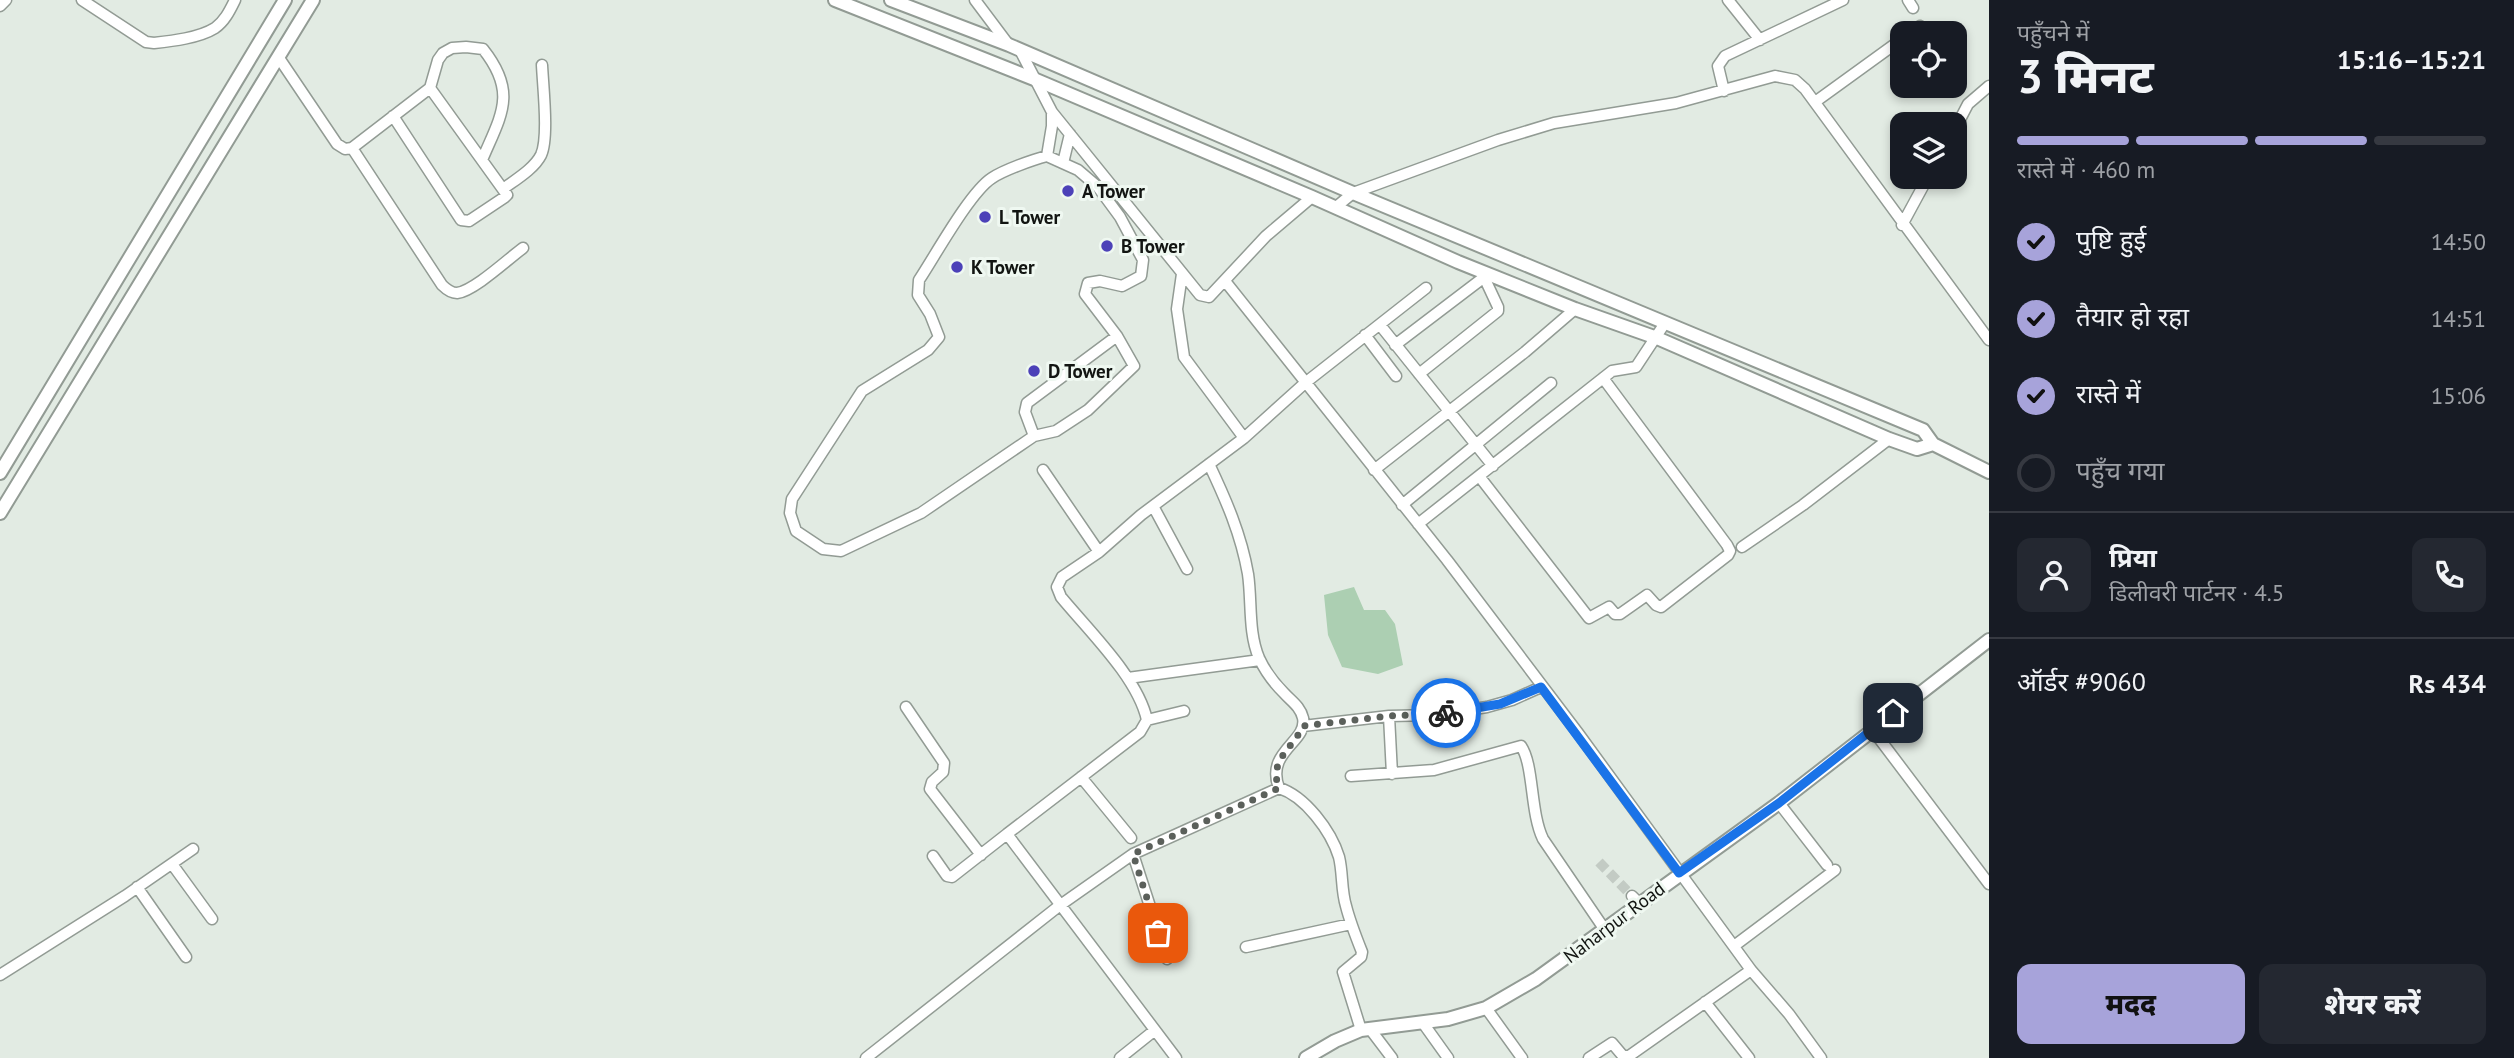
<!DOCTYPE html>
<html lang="hi">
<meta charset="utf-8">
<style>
body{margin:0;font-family:"PT Sans","Noto Sans Devanagari",sans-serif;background:#242831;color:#f1f3f6;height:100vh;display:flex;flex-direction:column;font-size:26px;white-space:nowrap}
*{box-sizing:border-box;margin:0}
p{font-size:23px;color:#9ea1a6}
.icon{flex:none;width:38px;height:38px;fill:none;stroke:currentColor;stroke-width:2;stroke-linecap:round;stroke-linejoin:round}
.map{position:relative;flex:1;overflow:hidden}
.drawer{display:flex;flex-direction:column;background:#171b24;width:525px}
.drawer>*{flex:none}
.buttons{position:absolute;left:1890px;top:21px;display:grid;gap:14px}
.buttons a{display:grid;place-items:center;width:77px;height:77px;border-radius:14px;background:#171b24;box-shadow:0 4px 10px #0003;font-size:35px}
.pin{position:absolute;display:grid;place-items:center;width:60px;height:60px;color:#fff;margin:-30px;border-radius:14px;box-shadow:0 4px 10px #0006}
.courier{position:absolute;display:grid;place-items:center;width:70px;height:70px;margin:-35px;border:5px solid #1a73e8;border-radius:50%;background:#fff;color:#222;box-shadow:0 2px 9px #0007}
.overview em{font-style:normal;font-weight:800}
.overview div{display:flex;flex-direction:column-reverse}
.overview{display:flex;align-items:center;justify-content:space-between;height:119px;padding:0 28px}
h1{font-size:46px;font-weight:800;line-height:52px}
.bar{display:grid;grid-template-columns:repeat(4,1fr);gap:10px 7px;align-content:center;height:84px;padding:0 28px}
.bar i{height:9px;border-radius:5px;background:#363941}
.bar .selected{background:#a7a3da}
.bar p{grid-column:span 4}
.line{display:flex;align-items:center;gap:18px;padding:0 28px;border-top:2px solid #363941}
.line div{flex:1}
.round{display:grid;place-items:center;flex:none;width:74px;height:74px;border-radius:14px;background:#242831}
ol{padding:0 28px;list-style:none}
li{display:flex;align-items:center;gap:21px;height:77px}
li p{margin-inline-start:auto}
li .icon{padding:7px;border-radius:50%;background:#a7a3da;color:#111;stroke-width:4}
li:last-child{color:#9ea1a6}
li i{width:38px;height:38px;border:4px solid #363941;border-radius:50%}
.cta{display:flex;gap:14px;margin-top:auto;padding:14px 28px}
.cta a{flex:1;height:80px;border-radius:14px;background:#a7a3da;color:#111;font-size:28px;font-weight:800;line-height:80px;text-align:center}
.cta a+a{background:#242831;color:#f1f3f6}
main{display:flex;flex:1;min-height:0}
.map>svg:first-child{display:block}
.green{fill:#accfb2}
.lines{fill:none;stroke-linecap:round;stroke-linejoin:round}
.minor-tunnel{stroke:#c3cbc4;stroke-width:10;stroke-dasharray:10 5;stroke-linecap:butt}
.minor-casing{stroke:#929b94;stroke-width:13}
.tertiary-casing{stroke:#929b94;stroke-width:16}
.minor{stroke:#fff;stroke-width:10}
.tertiary{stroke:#fff;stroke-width:12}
.done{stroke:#5b605b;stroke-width:7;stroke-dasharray:0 12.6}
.route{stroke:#1a73e8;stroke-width:9}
.poi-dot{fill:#4c41b8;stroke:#eff8f1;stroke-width:2.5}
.labels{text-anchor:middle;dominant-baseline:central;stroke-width:6;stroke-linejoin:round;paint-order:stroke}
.poi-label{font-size:19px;font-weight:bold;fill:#121512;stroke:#eff8f1;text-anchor:start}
.street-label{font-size:19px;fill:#121512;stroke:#eff8f1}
</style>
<main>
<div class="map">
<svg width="1989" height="1058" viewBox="0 0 1989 1058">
<rect width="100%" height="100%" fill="#e2ebe3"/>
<!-- green -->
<path class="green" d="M1354,587L1364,610H1385L1395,624L1403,665L1378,674L1342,667L1328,635L1324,595Z"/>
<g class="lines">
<!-- minor-tunnel -->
<path class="minor-tunnel" d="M1599,862L1632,896"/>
<defs>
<path id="minor" d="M82,0L146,42L154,43C172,41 199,38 215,28C225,21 230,10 235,0
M975,0L1008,44
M1728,0L1760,40
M1908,0L1913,8
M0,6L6,0
M1910,33L1920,26
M1020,50L1052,112L1200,295L1209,297L1266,236L1312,197
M279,58L337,144L345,149L352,148L430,88L438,60L443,53L452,48L466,47L483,49C518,93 501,115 482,160
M1724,91L1718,66L1725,56L1843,0
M1815,102L1902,39
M393,116L461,220L469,221L505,197L507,195L430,88
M1955,129L1968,104L1989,86
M352,148L442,285C446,289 451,293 457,293C474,291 508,259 523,248
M1047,156L1078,170L1098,187L1120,217L1143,260L1141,276L1122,286L1100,281L1088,283L1085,294L1117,336L1134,366L1088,410L1056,431L1034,436L921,513L841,551L823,549L796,531L790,513L792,499L862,391L928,350L939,337L930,314L918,295L919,280C935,256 970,192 992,178C1004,170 1032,160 1047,156Z
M1047,156L1052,126V112
M1063,163L1070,134
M503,189C515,180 534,169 541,155C549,138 543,87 542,65
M1336,207L1353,193L1498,140L1554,123L1676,103L1775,76L1795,80L1805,89L1989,340
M1902,225L1928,177
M1182,274L1177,309L1184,357L1244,438L1305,383L1426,288
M1225,281L1447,560L1578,733L1751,970L1789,1014L1821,1058
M1380,325L1493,466
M1365,335L1396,376
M1395,345L1487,275
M1419,374L1498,311V307L1484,277
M1034,436L1025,412L1027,403L1117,336
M1209,464C1226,500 1241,534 1248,574C1252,601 1248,632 1259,658C1265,671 1274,683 1284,693C1291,701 1300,706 1303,718C1308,742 1265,751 1279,788
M1043,470L1099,552
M1374,470L1525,352L1575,309
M1479,476L1589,618L1609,607L1615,614H1620L1647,595L1656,605L1661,607L1728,555L1730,551L1727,545L1603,378
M1402,505L1551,383
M1153,506L1187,569
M1418,524L1612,371L1636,367L1665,323
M1742,547L1803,505L1889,439
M1128,678L1260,660
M906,707L944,763L943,772L932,782L930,789L981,855
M1389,716L1392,774
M1147,720L1184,711
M1303,726L1389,716L1435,715L1487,707L1512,700L1541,687
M1872,729L1989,884
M1351,776L1434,770L1521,746C1534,765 1530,812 1543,839L1605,930
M1081,777L1131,838
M1779,803L1827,865
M1133,854L1167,959
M933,856L947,876L952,877L1007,834
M172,864L212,919
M137,887L186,957
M1632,896L1639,903
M1734,946L1835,870
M1246,947L1351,924
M0,975L125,896L193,849
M1705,1002L1749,1058
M1486,1008L1522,1058
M1423,1023L1448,1058
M1370,1029L1392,1058
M866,1058L1059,906L1133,854L1279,788C1305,796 1331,831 1339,857C1343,873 1341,890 1346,906C1350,922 1356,937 1362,952L1361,957L1343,972L1361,1030
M1120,1058L1155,1030
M1176,1058L1007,834L1140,732L1147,720C1138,678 1089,631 1061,597L1057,587L1062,577L1099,552L1141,515L1244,438
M1589,1058L1612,1043L1623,1056H1629L1751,970"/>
<path id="tertiary" d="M835,0L1034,79L1312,197L1458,262L1575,309L1657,338L1889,439L1917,449L1933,444
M891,0L1009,45L1353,193L1923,430L1933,444L1989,472
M0,473L285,0
M0,513L313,0
M1306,1058L1335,1041L1361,1030L1448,1019L1486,1008L1536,979L1779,803L1989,640"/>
</defs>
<!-- minor casing -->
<use href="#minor" class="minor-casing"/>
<!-- tertiary casing -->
<use href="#tertiary" class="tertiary-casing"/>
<!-- minor -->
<use href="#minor" class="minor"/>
<!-- tertiary -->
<use href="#tertiary" class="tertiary"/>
</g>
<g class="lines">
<!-- done -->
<path class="done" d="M1158,933L1133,854L1279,788C1268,760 1293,749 1303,726L1389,716L1446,713"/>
<!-- route -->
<path class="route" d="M1446,713L1500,704L1541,687L1679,873L1779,803L1893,713"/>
</g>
<!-- markers -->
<g class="poi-dot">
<circle cx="1068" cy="191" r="7"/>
<circle cx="985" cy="217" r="7"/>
<circle cx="1107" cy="246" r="7"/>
<circle cx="957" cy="267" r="7"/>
<circle cx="1034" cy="371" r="7"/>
</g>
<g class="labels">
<!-- poi labels -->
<g class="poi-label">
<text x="1082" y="191">A Tower</text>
<text x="999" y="217">L Tower</text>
<text x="1121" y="246">B Tower</text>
<text x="971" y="267">K Tower</text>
<text x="1048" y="371">D Tower</text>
</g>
<!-- street labels -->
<g class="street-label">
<text transform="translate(1614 922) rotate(-37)">Naharpur Road</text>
</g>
</g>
</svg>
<div class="buttons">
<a><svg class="icon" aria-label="locate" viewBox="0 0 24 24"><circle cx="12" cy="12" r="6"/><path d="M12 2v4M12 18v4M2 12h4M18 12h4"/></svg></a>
<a><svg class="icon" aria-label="layers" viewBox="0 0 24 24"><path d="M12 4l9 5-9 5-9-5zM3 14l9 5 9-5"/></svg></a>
</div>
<div class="pin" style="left:1158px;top:933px;background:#ea580c"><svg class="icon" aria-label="bag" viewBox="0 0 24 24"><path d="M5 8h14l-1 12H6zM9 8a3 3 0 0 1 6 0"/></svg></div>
<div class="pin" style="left:1893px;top:713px;background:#1f2937"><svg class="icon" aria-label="home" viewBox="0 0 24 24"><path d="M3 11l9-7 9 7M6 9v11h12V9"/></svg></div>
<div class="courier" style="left:1446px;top:713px"><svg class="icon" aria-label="bike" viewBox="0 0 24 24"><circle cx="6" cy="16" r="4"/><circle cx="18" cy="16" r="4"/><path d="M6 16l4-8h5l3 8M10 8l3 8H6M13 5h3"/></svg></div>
</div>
<section class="drawer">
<div class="overview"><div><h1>3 मिनट</h1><p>पहुँचने में</p></div><em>15:16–15:21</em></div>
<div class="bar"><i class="selected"></i><i class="selected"></i><i class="selected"></i><i></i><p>रास्ते में · 460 m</p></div>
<ol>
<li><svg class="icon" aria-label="check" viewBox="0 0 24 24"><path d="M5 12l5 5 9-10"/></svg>पुष्टि हुई<p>14:50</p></li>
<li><svg class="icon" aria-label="check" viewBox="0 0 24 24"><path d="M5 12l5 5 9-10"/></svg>तैयार हो रहा<p>14:51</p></li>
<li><svg class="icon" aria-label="check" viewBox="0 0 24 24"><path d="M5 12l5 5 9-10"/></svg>रास्ते में<p>15:06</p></li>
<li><i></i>पहुँच गया</li>
</ol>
<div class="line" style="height:126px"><a class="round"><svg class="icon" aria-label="person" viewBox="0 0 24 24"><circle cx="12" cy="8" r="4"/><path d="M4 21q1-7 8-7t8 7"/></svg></a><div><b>प्रिया</b><p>डिलीवरी पार्टनर · 4.5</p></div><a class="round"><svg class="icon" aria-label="phone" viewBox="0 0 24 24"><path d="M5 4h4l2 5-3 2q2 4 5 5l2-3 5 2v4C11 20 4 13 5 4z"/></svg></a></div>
<div class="line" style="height:91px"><div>ऑर्डर #9060</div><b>Rs 434</b></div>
<div class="cta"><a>मदद</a><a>शेयर करें</a></div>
</section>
</main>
